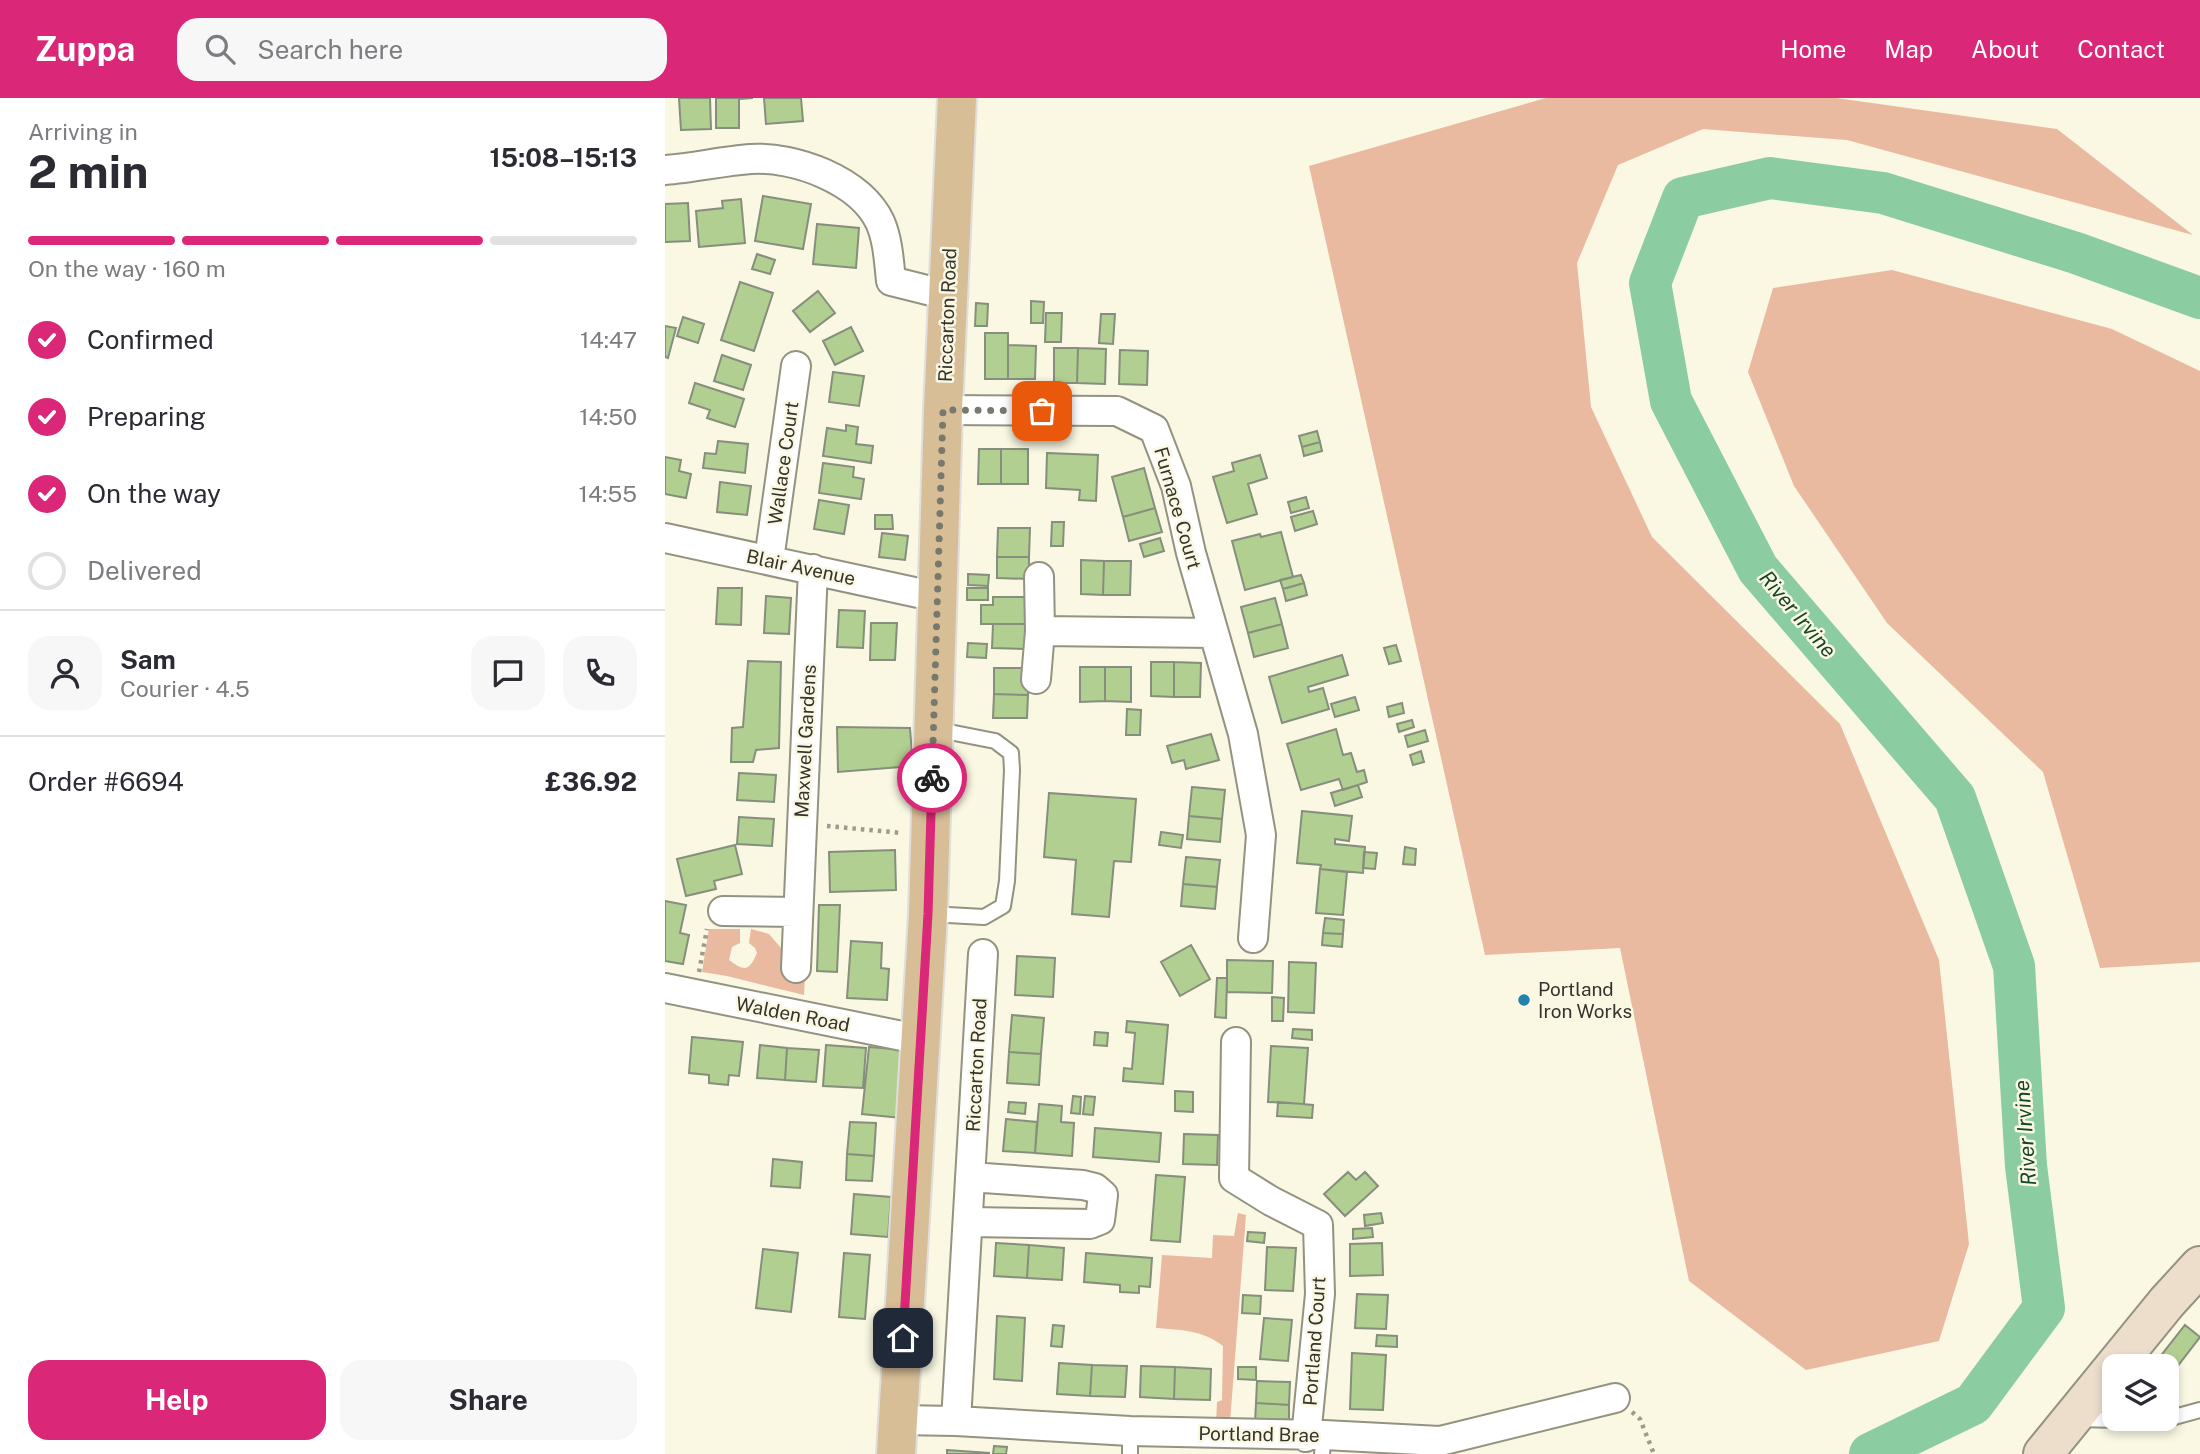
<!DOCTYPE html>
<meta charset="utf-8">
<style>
body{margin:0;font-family:"Public Sans",sans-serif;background:#f7f7f7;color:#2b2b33;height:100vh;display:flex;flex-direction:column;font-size:26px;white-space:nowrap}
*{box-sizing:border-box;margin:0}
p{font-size:23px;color:#7c7c81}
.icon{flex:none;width:38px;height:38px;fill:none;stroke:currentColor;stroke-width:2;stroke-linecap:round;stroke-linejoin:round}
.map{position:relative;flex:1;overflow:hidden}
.details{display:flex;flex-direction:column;background:#fff;width:665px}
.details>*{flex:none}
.buttons{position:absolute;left:1437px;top:1256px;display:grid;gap:14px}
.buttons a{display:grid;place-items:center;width:77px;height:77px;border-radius:14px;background:#fff;box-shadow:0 4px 10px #0003;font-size:35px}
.pin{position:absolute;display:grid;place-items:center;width:60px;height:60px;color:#fff;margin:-30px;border-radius:14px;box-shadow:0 4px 10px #0006}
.courier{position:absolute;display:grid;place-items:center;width:70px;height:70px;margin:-35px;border:5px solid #db2777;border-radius:50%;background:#fff;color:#222;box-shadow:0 2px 9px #0007}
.overview em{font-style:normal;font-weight:700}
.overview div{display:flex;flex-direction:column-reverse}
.overview{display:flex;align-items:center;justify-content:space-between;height:119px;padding:0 28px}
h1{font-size:46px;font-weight:700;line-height:52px}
.bar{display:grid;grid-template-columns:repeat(4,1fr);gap:10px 7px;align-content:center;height:84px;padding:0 28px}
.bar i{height:9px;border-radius:5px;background:#e1e1e2}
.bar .on{background:#db2777}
.bar p{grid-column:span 4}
.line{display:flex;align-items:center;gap:18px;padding:0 28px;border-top:2px solid #e1e1e2}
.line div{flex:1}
.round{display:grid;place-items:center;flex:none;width:74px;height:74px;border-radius:21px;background:#f7f7f7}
ol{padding:0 28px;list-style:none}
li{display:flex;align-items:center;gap:21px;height:77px}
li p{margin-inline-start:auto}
li .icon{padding:7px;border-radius:50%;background:#db2777;color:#fff;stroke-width:4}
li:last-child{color:#7c7c81}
li i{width:38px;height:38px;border:4px solid #e1e1e2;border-radius:50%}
.primary-button{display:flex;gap:14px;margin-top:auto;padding:14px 28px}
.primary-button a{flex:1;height:80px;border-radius:21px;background:#db2777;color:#fff;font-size:28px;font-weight:700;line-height:80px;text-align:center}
.primary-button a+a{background:#f7f7f7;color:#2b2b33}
header{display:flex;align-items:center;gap:42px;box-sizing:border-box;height:98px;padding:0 35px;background:#db2777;color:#fff}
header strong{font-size:33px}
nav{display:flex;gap:38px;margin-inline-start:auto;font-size:24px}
.search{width:490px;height:63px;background:#f7f7f7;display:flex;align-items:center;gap:18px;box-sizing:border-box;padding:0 24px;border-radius:21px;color:#7c7c81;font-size:26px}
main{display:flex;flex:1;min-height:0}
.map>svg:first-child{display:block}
.green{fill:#e9b9a0}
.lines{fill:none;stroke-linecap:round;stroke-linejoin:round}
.river{stroke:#8bcca1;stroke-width:42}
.building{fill:#b1cf90;stroke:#868e7d;stroke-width:2}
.lane-casing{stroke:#949280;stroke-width:18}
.street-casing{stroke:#949280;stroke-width:32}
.secondary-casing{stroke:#949280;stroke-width:42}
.primary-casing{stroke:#dfdfdd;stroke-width:42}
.path{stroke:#9c9b8d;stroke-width:4.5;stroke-dasharray:3.5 5;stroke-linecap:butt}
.lane{stroke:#fff;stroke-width:14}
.street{stroke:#fff;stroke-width:28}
.secondary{stroke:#ecdecb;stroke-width:38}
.primary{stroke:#d8be97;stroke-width:38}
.done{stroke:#79786c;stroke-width:7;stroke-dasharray:0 12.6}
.route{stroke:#db2777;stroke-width:9}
.poi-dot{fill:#2381ad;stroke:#faf7e3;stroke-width:2.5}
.labels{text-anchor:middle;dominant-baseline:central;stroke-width:5;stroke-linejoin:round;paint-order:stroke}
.street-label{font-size:19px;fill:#34342c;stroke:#faf7e3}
.poi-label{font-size:19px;fill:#34342c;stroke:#faf7e3;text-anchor:start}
.water-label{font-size:21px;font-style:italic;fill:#144529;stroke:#faf7e3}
</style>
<header>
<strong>Zuppa</strong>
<div class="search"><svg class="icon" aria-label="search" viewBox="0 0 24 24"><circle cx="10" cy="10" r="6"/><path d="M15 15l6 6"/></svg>Search here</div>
<nav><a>Home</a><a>Map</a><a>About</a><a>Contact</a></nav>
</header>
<main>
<section class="details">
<div class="overview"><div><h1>2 min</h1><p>Arriving in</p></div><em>15:08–15:13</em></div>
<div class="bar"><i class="on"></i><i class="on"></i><i class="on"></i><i></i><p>On the way · 160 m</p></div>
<ol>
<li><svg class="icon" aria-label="check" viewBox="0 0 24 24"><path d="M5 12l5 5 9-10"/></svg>Confirmed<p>14:47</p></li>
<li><svg class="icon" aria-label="check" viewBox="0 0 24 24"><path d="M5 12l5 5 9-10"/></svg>Preparing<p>14:50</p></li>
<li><svg class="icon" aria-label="check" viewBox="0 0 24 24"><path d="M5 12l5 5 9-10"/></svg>On the way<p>14:55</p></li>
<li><i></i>Delivered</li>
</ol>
<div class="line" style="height:126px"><a class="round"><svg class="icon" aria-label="person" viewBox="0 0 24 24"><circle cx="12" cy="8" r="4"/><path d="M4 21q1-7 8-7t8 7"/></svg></a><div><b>Sam</b><p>Courier · 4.5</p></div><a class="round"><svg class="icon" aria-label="chat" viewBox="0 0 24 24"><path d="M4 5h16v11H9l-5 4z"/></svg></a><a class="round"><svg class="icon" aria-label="phone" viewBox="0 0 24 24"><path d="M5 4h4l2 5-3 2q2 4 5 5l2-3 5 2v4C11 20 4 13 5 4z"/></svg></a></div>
<div class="line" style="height:91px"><div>Order #6694</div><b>£36.92</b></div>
<div class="primary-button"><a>Help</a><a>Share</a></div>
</section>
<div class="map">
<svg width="1535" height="1356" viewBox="0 0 1535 1356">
<rect width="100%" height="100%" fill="#faf7e3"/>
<!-- green -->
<path class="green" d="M881,0H1171L1392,31L1528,137L1182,42L1038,31L953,67L912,165L926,309L987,439L1175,626L1274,862L1304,1146L1274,1243L1141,1272L1024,1183L955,850L820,857L644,68Z
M1227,172L1447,231L1535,273V864L1435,870L1378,674L1222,525L1129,388L1083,274L1108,190Z
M44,831H75V845L67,849L64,862C80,874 84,873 92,855L90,850L84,845L86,831L104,836L140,878L139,897L62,878L37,874Z
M573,1115L581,1117L565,1324L551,1325L552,1304L557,1302L558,1248C538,1232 516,1232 491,1230L497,1157L547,1160L548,1137L569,1138Z"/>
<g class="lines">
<!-- river -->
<path class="river" d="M1205,1356L1308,1306L1379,1210L1361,1068L1349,868L1290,700L1093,471L1006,303L985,185L1018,100L1105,80L1218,95L1411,155L1535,200"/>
</g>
<!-- building -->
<path class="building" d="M14,0H45L46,31L16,32Z
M51,0H88L74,1V30H51Z
M99,0H136L138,23L101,26Z
M98,98L146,106L138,151L90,143Z
M76,101L80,145L34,149L31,113L58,110L57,103Z
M23,105L25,143L0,144V106Z
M152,126L194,130L191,170L148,166Z
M92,156L110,162L105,176L87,171Z
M75,184L108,195L89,253L56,242Z
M153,193L170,215L145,234L128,213Z
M366,203L379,204L378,225H366Z
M311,205L323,206L322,228H310Z
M381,215H397L396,244H380Z
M436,216H450L448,246L434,245Z
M18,219L39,226L33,245L12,238Z
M0,228L11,230L3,260L0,259Z
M186,229L198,253L170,267L158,243Z
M320,235H343V281H320Z
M343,247L371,248L370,281H343Z
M389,250H413L412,285H389Z
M413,250L441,251L440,286L412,285Z
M455,252L483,253L482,287L454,286Z
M57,257L86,267L78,292L49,283Z
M168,274L199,278L194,308L164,304Z
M30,285L79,301L70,329L42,320L45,312L24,305Z
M181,327L193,329L191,346L208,348L206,365L158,358L162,330L181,333Z
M652,333L655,344L637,349L634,338Z
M53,343L83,346L80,375L38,370L40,355L51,356Z
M655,344L657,353L639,358L637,349Z
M314,351H336V386H313Z
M336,351H363V386H336Z
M382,355L433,357L431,403L414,402L415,392L381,390Z
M595,357L602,380L583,386L592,416L562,425L548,379L569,373L567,365Z
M0,359L16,362L14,373L26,376L21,400L0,396Z
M158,365L189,369L188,379L199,381L196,401L154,395Z
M479,370L490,410L458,419L447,379Z
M55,384L86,388L82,417L52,414Z
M641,399L644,410L626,415L623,404Z
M154,402L184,407L179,436L149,431Z
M490,410L497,434L464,443L458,419Z
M648,413L652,426L630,433L626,419Z
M210,417H227L228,431H210Z
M387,424H399L398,448H386Z
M333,430H365L364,459H332Z
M616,434L628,479L580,492L567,443L595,436L596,439Z
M217,435L243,438L240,462L214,459Z
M495,440L499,453L479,459L475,446Z
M332,459H364V481L332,480Z
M416,462L439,463L438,497L416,496Z
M439,463H466L465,497H438Z
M303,476L324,477L323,488L303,487Z
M636,477L639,485L618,491L615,482Z
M639,485L642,497L621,503L618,491Z
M53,490H77L76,527L51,526Z
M302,490H323V502H302Z
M101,498L126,500L124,536L99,535Z
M328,499H360V526H316V507H328Z
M610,500L617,526L583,535L576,509Z
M174,512L200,513L198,550L172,549Z
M206,525H232L230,562H205Z
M328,526H360V551L327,550Z
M617,526L623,550L589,559L583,535Z
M303,545L322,546L321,560L302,559Z
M731,547L736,563L724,566L719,550Z
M677,557L683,577L643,589L644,594L658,590L664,611L617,625L604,579Z
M83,563L116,564L114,650L91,652L88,664H66L67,630L78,629Z
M486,564H509V599L486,598Z
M509,564L536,565L535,599H509Z
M415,569H440V603L415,604Z
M440,569H466V604L440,603Z
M329,570H363V597L329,596Z
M329,596L363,597L362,620H328Z
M690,599L694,612L670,619L666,606Z
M737,605L739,615L724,619L722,609Z
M462,611L476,612L475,637H461Z
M747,622L749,629L734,634L732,626Z
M172,629L245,630L248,668L173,674Z
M671,631L678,657L686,655L692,674L699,672L702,684L678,692L674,681L636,692L622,646Z
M760,632L763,643L743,649L740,638Z
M546,636L554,662L521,671L519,662L507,665L502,648Z
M756,653L759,664L748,667L745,657Z
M74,675L111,677L109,704L72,702Z
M693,687L697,699L670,708L666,695Z
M527,689L560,692L557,721L524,718Z
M384,695L471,701L466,764L449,763L444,819L407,816L411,762L379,759Z
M637,713L687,718L684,743L670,741V746L700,749L698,775L655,771L656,767L632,765Z
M524,718L557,721L555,744L522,741Z
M74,719L109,721L107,748L72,746Z
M496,734L518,737L516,750L494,747Z
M70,747L77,776L49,783L51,791L21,798L12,761Z
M740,749L751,751L750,767L738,766Z
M230,752L231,792L165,794L164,754Z
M699,754L712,755L710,771L698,770Z
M521,759L555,762L552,789L518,786Z
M655,771L682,774L678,817L651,815Z
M518,786L552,789L550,811L516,808Z
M0,803L21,807L15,835L24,837L18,866L0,863Z
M154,807H175L172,874L152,873Z
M660,820L679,822L678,836L658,835Z
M658,835L678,836L677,849L657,847Z
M186,843L217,845L216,870L224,871L222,902L182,900Z
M526,847L545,881L515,898L496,864Z
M352,858L390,860L388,899L350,897Z
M562,862L608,863L607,895L562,894Z
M624,864L651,865L649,915L623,914Z
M552,880H562L561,920L550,919Z
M607,899L619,900L618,923H607Z
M347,917L379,920L376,956L344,954Z
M462,923L503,927L498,986L458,983L459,970L467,971L470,935L461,934Z
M628,931L647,932V942L627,940Z
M430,934L443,935L442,948L429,947Z
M27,939L78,944L74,978L64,977L63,987L44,985V977L24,975Z
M95,947L122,950L120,982L92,980Z
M161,947L201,950L198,990L158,988Z
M606,948L643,950L639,1006L603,1004Z
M204,949L242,952L236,1020L197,1016Z
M122,950L154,952L151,984L120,982Z
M344,954L376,956L374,987L342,985Z
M510,993L528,994V1014L510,1013Z
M408,998L416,999L415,1016L406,1015Z
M420,998L430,999L428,1017L418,1016Z
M344,1004L361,1005L360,1016L343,1014Z
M613,1004L648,1007L647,1020L612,1018Z
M374,1006L397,1008L396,1024L409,1025L407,1058L370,1055Z
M341,1021L372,1024L370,1055L338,1053Z
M185,1024L211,1025L209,1058L182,1056Z
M430,1030L496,1035L494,1064L428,1059Z
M519,1036L553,1037L552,1067L518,1066Z
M182,1056L209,1058L207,1083L181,1082Z
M108,1061L137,1064L135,1090L106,1088Z
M683,1074L691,1082L700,1074L713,1088L680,1118L659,1096Z
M491,1077L520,1079L515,1144L486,1142Z
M189,1096L226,1099L223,1139L186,1136Z
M716,1115L718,1125L700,1128L699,1117Z
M707,1130L708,1139L688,1141V1131Z
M583,1134L600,1135L599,1145L582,1143Z
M331,1145L364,1147L362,1180L329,1178Z
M717,1145L718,1177L685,1178V1146Z
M364,1147L399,1150L397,1182L362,1180Z
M602,1149L631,1150L628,1193L600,1192Z
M98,1151L133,1155L126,1214L91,1210Z
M179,1155L205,1157L200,1221L174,1219Z
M421,1155L487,1160L485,1189L474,1188V1195L455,1194V1187L419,1184Z
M692,1196L723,1197L721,1231L690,1230Z
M578,1197L596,1198L595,1216L577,1215Z
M332,1218L360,1220L357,1283L329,1281Z
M599,1220L627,1222L623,1263L595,1261Z
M388,1227L399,1228L397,1249L386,1248Z
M1520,1227L1535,1239L1502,1282V1269H1487Z
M712,1237L732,1238V1249L711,1248Z
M687,1255L721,1257L718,1312L685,1311Z
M394,1265L427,1267L425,1298L392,1296Z
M427,1267L462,1268L460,1299L425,1298Z
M476,1268L510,1269L509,1301L475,1299Z
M510,1269L546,1271L545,1302L509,1301Z
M573,1269H591V1282L573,1281Z
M592,1283L625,1284L624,1307L591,1305Z
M591,1305L624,1307V1326L590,1325Z
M329,1348L342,1349L341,1356H328Z
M282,1352L325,1355L282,1356Z"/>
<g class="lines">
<defs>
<path id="lane" d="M265,816L319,819L338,808L342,783L347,672L346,655L330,643L269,631
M1412,1321L1494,1323L1501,1321
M1502,1321L1535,1312
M465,1356V1333
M657,1356L659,1337"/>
<path id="street" d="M0,72C29,70 57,63 86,61C129,58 195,82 215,124C223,142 224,164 226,183L282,197
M278,312L452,313L489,331L511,388L526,455L578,636L596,737L588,840
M0,440L272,499
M104,462L131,268
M375,533L549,535
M371,581L375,533L374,479
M58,813L132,814
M131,870L148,471
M0,890L257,942
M571,944L569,1080L606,1103L653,1127L655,1196L641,1339
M303,1124L425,1126L435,1122L438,1097L430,1090L418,1087L305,1079
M233,1322L291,1323L465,1333L659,1337L775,1343L950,1300
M291,1323L318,856"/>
<path id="secondary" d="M1449,1269L1502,1204L1535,1168
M1378,1356L1449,1269"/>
<path id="primary" d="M231,1356L263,816L278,312L292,0"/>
</defs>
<!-- lane casing -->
<use href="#lane" class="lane-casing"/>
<!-- street casing -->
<use href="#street" class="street-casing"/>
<!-- secondary casing -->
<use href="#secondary" class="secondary-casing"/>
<!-- primary casing -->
<use href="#primary" class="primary-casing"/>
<!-- path -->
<path class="path" d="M162,728L237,735
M34,874L42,831
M967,1314L975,1321L989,1356"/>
<!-- lane -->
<use href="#lane" class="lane"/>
<!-- street -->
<use href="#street" class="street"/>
<!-- secondary -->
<use href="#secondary" class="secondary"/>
<!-- primary -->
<use href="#primary" class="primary"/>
</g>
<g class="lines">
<!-- done -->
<path class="done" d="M267,680L278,312L377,313"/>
<!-- route -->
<path class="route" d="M238,1240L263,816L267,680"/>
</g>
<!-- markers -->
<circle class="poi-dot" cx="859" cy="902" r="7"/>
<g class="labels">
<!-- street labels -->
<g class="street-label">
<text transform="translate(282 217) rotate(-88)">Riccarton Road</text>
<text transform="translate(118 365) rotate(-82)">Wallace Court</text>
<text transform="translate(513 410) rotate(74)">Furnace Court</text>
<text transform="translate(136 469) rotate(12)">Blair Avenue</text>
<text transform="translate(140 643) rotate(-87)">Maxwell Gardens</text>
<text transform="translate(128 916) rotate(11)">Walden Road</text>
<text transform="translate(311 967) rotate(-87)">Riccarton Road</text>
<text transform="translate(649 1243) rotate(-86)">Portland Court</text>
<text transform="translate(594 1336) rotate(1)">Portland Brae</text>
</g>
<!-- poi labels -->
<g class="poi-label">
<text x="873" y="891">Portland<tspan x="873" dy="22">Iron Works</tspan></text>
</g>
<!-- water labels -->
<g class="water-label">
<text transform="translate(1133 516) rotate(50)">River Irvine</text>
<text transform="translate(1360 1035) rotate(-94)">River Irvine</text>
</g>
</g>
</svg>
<div class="buttons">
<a><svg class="icon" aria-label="layers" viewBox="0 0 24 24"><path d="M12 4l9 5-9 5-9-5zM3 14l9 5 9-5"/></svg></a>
</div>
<div class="pin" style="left:377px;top:313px;background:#ea580c"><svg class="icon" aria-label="bag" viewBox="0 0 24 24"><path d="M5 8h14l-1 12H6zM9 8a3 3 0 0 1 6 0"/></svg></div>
<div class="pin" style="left:238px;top:1240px;background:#1f2937"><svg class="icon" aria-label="home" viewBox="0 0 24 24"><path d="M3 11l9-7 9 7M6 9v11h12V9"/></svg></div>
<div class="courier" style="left:267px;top:680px"><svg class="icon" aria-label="bike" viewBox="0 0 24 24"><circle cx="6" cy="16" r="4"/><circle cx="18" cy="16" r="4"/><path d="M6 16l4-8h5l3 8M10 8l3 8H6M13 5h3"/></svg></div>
</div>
</main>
